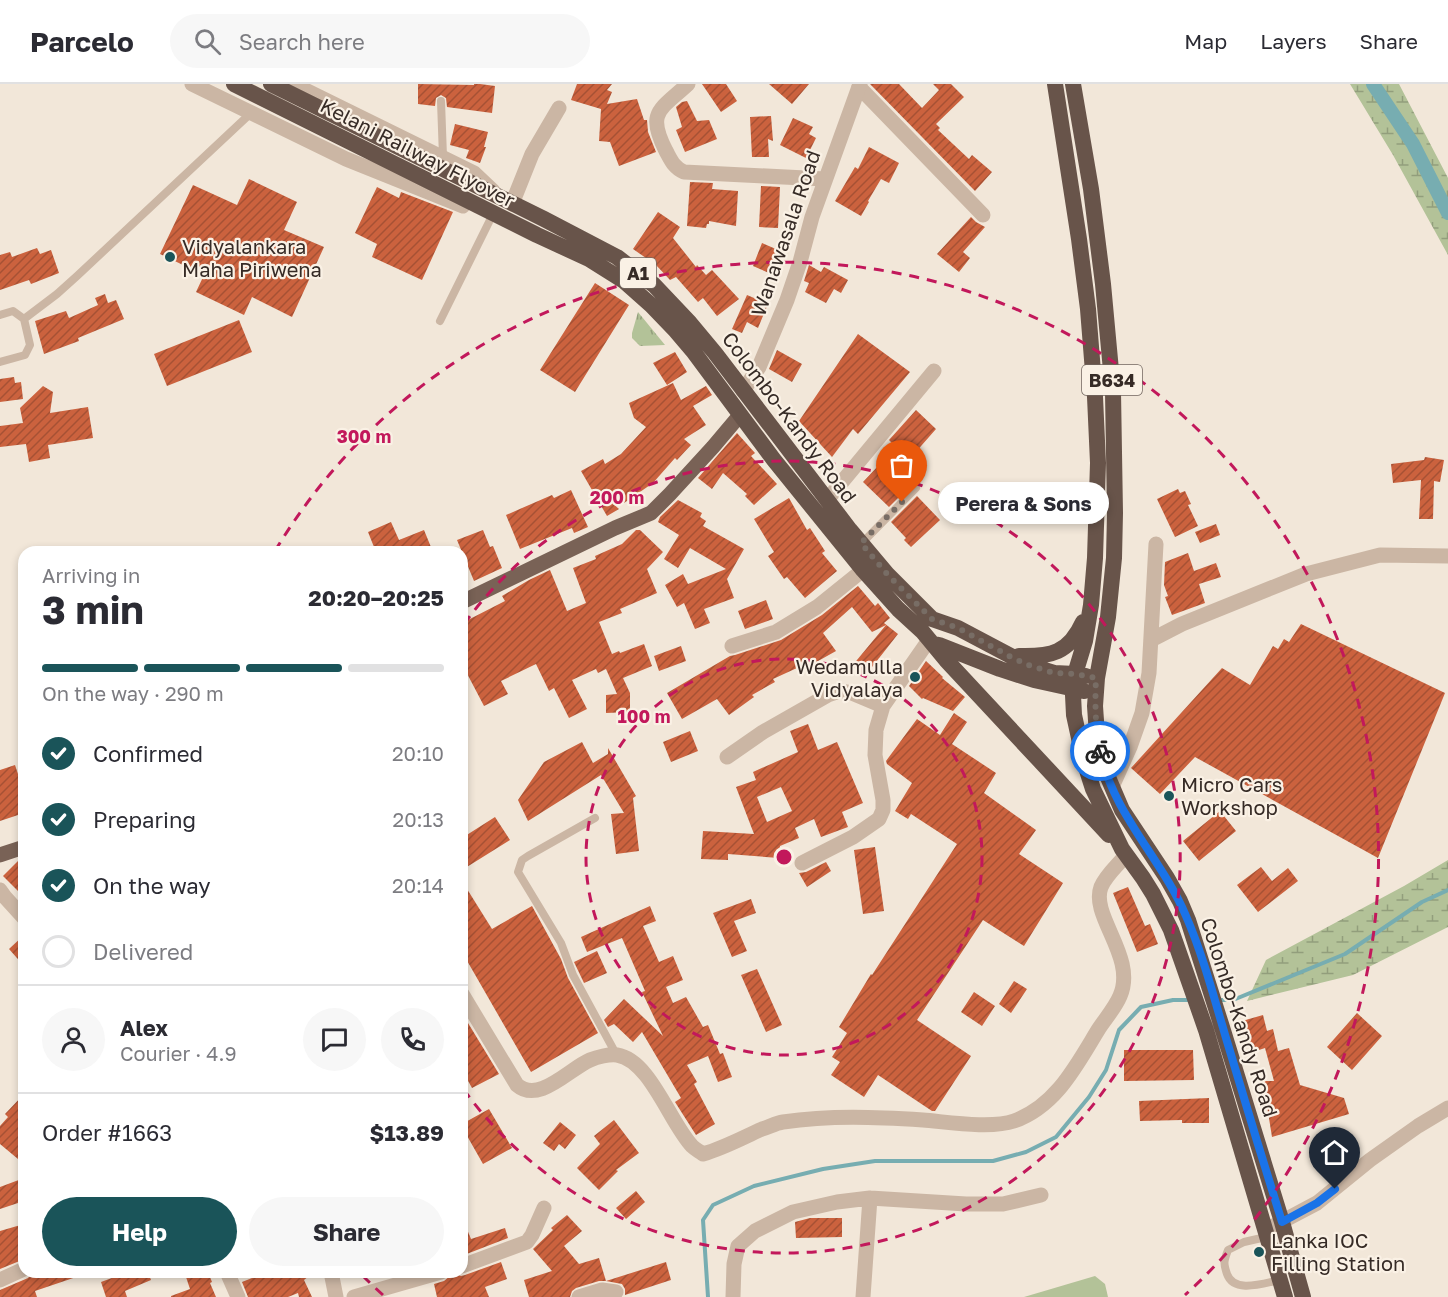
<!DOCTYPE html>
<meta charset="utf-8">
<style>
body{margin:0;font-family:"Golos Text",sans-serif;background:#f7f7f7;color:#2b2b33;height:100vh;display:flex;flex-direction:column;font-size:22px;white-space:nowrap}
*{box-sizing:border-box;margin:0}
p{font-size:20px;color:#7c7c81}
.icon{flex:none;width:33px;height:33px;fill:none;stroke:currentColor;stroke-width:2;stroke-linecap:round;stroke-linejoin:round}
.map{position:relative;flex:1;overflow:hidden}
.details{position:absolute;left:18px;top:462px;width:450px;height:732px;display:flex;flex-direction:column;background:#fff;border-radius:18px;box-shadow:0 3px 9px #0003}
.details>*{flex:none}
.pin{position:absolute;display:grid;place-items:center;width:51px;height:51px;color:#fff;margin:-62px -26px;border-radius:50% 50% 50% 0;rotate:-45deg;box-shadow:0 0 6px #0007}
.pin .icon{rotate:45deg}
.courier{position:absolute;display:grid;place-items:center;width:60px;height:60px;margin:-30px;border:4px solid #1a73e8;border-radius:50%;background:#fff;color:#222;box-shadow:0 2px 8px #0007}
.bubble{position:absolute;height:42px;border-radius:21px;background:#fff;box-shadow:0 3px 9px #0003;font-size:20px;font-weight:700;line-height:42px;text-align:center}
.head em{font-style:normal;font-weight:700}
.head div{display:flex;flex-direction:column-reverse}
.head{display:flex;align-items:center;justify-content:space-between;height:102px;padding:0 24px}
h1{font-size:39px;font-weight:700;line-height:45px}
.bar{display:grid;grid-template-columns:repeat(4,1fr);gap:9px 6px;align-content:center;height:72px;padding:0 24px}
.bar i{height:8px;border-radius:4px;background:#e1e1e2}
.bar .on{background:#1a5459}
.bar p{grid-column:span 4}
.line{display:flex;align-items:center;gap:15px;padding:0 24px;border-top:2px solid #e1e1e2}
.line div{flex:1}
.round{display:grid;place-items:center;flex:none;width:63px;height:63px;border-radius:32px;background:#f7f7f7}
ol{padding:0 24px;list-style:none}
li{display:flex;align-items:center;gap:18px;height:66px}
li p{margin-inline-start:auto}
li .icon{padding:6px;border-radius:50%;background:#1a5459;color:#fff;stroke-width:4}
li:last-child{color:#7c7c81}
li i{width:33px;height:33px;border:3px solid #e1e1e2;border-radius:50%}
.cta{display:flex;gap:12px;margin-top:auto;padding:12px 24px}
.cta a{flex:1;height:69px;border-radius:36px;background:#1a5459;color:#fff;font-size:24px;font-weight:700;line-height:69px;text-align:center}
.cta a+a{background:#f7f7f7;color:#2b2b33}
header{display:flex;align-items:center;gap:36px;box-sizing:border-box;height:84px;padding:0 30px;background:#fff;border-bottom:2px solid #e1e1e2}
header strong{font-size:28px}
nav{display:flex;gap:33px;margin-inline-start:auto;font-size:21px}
.search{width:420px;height:54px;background:#f7f7f7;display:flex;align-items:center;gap:15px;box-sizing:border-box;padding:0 21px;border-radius:33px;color:#7c7c81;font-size:22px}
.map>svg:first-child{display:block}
.grass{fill:url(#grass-tufts)}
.wetland{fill:url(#wetland-marsh)}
.pitch{fill:#b3c298}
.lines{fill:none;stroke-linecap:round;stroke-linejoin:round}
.stream{stroke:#77adb1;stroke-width:4}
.canal{stroke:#77adb1;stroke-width:14}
.building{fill:url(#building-hatch);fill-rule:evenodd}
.service{stroke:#cbb6a4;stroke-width:8}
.minor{stroke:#cbb6a4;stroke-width:15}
.tertiary{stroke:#cbb6a4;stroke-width:15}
.primary{stroke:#796256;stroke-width:15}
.trunk{stroke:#68544a;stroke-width:16}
.done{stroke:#786d65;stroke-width:6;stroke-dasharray:0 10.8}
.route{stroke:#1a73e8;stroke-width:8}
.ring{fill:none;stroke:#c2185b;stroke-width:3;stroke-dasharray:10 8}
.poi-dot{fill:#1a5459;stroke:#faf1e5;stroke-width:2}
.labels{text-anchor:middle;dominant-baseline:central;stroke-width:4.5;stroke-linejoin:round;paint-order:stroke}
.shield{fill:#faf1e5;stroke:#71665f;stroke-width:1.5}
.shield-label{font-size:18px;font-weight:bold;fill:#362b26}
.street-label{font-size:20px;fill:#362b26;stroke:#faf1e5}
.poi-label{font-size:20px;fill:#362b26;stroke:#faf1e5;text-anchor:start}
.centre{fill:#c2185b;stroke:#faf1e5;stroke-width:3}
.ring-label{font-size:18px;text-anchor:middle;font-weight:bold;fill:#c2185b;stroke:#faf1e5;stroke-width:4.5;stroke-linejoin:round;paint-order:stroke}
</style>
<header>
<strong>Parcelo</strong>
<div class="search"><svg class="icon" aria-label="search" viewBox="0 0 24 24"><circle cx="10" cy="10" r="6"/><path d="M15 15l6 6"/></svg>Search here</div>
<nav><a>Map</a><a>Layers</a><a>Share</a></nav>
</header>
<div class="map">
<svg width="1448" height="1213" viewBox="0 0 1448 1213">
<defs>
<pattern id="grass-tufts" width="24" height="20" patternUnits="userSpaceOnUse" patternTransform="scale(1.5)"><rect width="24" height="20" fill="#b3c298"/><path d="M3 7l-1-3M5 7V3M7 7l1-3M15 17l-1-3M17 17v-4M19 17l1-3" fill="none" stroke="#929e7c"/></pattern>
<pattern id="wetland-marsh" width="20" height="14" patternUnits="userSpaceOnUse" patternTransform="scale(1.5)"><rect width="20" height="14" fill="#b3c298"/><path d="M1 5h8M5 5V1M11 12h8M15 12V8" fill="none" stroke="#929e7c"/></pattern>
<pattern id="building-hatch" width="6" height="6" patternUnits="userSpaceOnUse" patternTransform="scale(1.5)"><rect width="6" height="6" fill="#cb623e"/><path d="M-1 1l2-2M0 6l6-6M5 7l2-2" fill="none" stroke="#a65134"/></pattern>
</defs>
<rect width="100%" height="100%" fill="#f2e7d9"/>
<!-- grass -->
<path class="grass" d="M638,228L665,261L640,262L632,254V249Z"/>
<!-- wetland -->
<path class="wetland" d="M1350,0H1399L1448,94V171L1393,71Z
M1448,776V843L1353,891L1247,917L1266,876L1404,802Z"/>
<!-- pitch -->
<path class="pitch" d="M1095,1192L1105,1200L1108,1213H1024Z"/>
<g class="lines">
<!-- stream -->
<path class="stream" d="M1218,916H1233L1345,870L1422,818L1448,806
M708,1213L703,1136L713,1121L754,1102L823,1085L875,1077H993L1026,1068L1056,1053L1089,1013L1106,986L1119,946L1141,923L1173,916H1189"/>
<!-- canal -->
<path class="canal" d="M1373,0L1413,60L1448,129"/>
</g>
<!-- building -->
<path class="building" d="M418,0L474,1V0H480L495,2L492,29L447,23L446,14L441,11L436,14L435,22L418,20Z
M577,0H612L607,6L612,8L607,20L637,15L644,36H647L648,48L656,68L619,82L610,58L599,57L601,25L571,16Z
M702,0H726L737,17L721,28Z
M769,0H809L792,20Z
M870,0H899L922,24L939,6L933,0H951L964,13L936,40L940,44L938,46L969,75L972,71L992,88L975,107Z
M687,17L697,37L709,36L717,55L685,68L676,46L682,43L676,23L682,18Z
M771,32L773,57L768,55L769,73H752L750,33Z
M793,34L813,43L809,50L816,54L806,74L780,61Z
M455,40L488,48L484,63H486L480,79L466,74L469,66L450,61Z
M869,63L899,79L889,99L881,95L868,117L869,118L861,132L835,117L855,83L858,85Z
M249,95L297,118L284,146L324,163L292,233L252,213L244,231L196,208L204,191L160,170L193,101L237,121Z
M690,98L713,99L712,105L738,107L736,142L709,137V140H707L706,144L687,142Z
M761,102L780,103L778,144L759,143Z
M377,103L399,114L401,108L453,128L422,196L372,173L377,160L355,149Z
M658,128L680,143L673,154L696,183L697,181L706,191L712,186L739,215L717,232L703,214L698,218L676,193L670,196L656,181L633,165Z
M971,133L976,138L985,143L963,168L970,174L959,188L937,170Z
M762,159L785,169L776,192L753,182Z
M37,164L40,170L51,166L59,189L31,200L29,196L0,206V171L10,168L12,173Z
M809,181L821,188L824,183L848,196L841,209L834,205L826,219L805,208L809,199L804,197Z
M595,199L629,221L575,308L540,286Z
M105,210L108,219L116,216L124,235L78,254L79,257L44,270L35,237L66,227L69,234L98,221L95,214Z
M747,211L768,220L758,244L747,238L742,249L732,245Z
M239,236L252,268L167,302L154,270Z
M858,250L910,288L858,350L853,345L832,373L799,337Z
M777,266L802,280L792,298L769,285Z
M675,268L687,288L667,301L653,279Z
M14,293L15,299L21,298L23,315L0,318V295Z
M673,299L681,316L706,302L712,311L693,322L706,341L684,355L691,361L677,376L675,374L653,399L624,419L605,408L603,411L619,425L607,432L581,387L603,375L605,380L621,370L646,343L634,334L629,319Z
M43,302L53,308L50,329L88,323L93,354L48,361L50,374L29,378L26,360L0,363V342L23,339L20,324Z
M916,326L936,345L900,386L906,392L902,396L909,403L889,423L863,398L896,363L889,356Z
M737,349L755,369L751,372L777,400L754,421L745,412L747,410L723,389L712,405L698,394Z
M1425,373L1444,376L1440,398L1434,397L1433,435H1419L1421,396L1393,399L1391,380L1424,376Z
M1178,405L1180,409L1185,407L1191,420L1188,421L1198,442L1175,453L1157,415Z
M571,406L588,443L574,449L572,444L520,465L506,431L552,411L554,414Z
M917,412L940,436L911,463L904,456L906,454L891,438Z
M789,414L807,446L810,444L825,467L822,469L837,487L805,514L787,493L784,495L768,472L774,468L754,435Z
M678,416L702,429L700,433L706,437L703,442L744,465L727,495L734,514L704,525L710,539L695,545L684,519L677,523L665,501L683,490L688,500L726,485L690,464L678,484L664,475L679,451L658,438L660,433Z
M391,438L399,456L424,446L433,468H376L368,448Z
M1216,440L1220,451L1200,459L1195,448Z
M483,446L490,463L493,462L502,484L474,497L457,456Z
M636,446H640L663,468L647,485L657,509L620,525L622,529L599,538L612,570L619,567L620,569L644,560L652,582L623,594L630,609V628L606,629V611L617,610L606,585L598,589L596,585L572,596L587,625L569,634L554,604L549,607L536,580L501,597L508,610L484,622L462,580V539L505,517L502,512L529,496L550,486L567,527L586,519L573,484L596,475L595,472L622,460Z
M1188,469L1194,487L1216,479L1221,493L1199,500L1205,519L1172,531L1165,513L1168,512L1164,501L1165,478Z
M858,502L875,522L878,519L890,534L884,539L898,550L865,592L852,582L886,541L872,548L852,523L823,549L836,567L811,581L810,578L773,595L775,598L752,611L754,613L729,631L717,615L682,635L667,609L730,572L735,571L781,556L822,531Z
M766,516L773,535L745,545L738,527Z
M1301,540L1445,609L1378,774L1195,673L1160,710L1131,684L1222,584L1250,601L1273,562L1278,565L1284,555L1289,558Z
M681,562L686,577L659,587L654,572Z
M926,577L943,593L942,594L965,613L953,627L923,614L922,615L909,602Z
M954,629L967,638L952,660L996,689L984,709L1036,746L1019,770L1063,799L1024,862L983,836L917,936L971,972L935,1027H932L878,991L864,1013L831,991L840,978L832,973L847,949L839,943L871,890L872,891L957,760L911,730L908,735L895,727L912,699L887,680L886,677L917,635L940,651Z
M808,640L818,666L837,658L863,719L842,728L848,743L821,753L814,735L795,744L799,754L780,762L779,774L728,770V776L701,775L703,747L754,750L736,703L756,696L753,688L798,668L790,647ZM781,703L792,727L767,738L757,713Z
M690,647L698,667L671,678L663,658Z
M582,658L593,679L608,670V664L636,712L633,714L639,767L616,770L611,730L624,729L601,691L528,737L518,716L544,678Z
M15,681L24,708V729L0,737V686Z
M1220,727L1236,747L1199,777L1183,757Z
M495,733L510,756L462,786V754Z
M875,763L884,827L863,830L854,766Z
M24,773V813L3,792L21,774Z
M826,778L831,787L807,803L799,789L806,788Z
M1261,783L1272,797L1288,784L1298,797L1258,828L1237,801Z
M462,797L492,845L532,822L561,875L568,894L598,949L531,988L462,868Z
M1128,803L1145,842L1150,840L1158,860L1137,868L1113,809Z
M751,815L756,829L734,837L747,867L732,873L713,829Z
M650,822L656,837L643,842L659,878L673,872L683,896L666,903L673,919L686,913L703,943L708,941L720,970L723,969L732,993L718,998L708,972L687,981L697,998L694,1000L715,1040L696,1051L675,1018L681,1014L642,948L633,958L614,940L608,943L604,936L624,915L663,952L642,908L645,907L622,854L587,868L581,853Z
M24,851V882L9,865Z
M597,867L607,889L584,899L574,878Z
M757,885L782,941L766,948L741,891Z
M1014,897L1027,905L1011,929L999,920Z
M974,908L995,922L982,942L961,928Z
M1357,929L1382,952L1352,986L1327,963Z
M1263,931L1267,947L1273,945L1278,967L1289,964L1300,1001L1344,1014L1349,1030L1272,1053L1263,997H1274L1265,964L1253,968L1248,950L1245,951L1242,937Z
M468,939L499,990L472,1004L462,986V942Z
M1124,966H1193L1194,996L1124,997Z
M24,1010V1080L0,1060V1042L8,1033L5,1030Z
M1209,1014V1039H1182V1036L1140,1037L1139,1017Z
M489,1025L512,1064L483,1080L462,1043V1040Z
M614,1036L639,1069L616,1086L618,1087L599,1106L577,1084L600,1060L594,1052Z
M560,1038L576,1051L565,1065L559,1060L554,1067L543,1059Z
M24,1094V1117L0,1125V1103Z
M636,1107L645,1118L626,1135L616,1124Z
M567,1131L582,1147L564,1162L579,1180L599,1174L606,1197H599L576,1204L572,1207L570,1213H529L524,1196L552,1187L533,1165L553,1146L551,1144Z
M462,1133L471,1155L505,1144L508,1154L464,1171L462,1165Z
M810,1134H842V1153L796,1154L795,1138Z
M24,1140V1163L18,1165L22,1176L0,1185V1147Z
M501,1178L507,1195L485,1203L489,1213H437L434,1200L444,1197L450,1192L456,1190L461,1192L465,1191Z
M666,1178L671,1196L625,1211V1205L622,1200L606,1197Z
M33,1188H84L85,1190L35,1207L37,1213H0V1206L28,1194Z
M128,1188H148L151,1196L125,1207L127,1213H106L101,1198Z
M191,1188H208L212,1198L210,1199L216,1213H171V1212L190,1205L185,1190Z
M249,1188H314L304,1196L312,1213H299L298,1209L288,1213H248L242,1198L252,1194Z"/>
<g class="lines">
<!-- service -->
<path class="service" d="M441,17L443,73
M0,231L13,227L24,235L30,261L25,271L0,278
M24,235L57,210L77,192L251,29
M440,237L491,134
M861,460L916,404
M595,734L528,772L522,776L518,788L561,859L573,891L616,970
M1266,1153L1244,1158L1228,1166C1224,1177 1223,1178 1227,1190C1234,1210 1264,1199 1280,1196"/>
<!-- minor -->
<path class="minor" d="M688,0C660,26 646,28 666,67C671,76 674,84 684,88L825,95
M859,3L983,131
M512,120L532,70L559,24
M827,416L934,287
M1151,556L1182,540L1306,490L1380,471L1448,472
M732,562L776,548L817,523L863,486
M727,673L763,648L828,611L840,607L852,609L883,622L929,556
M1112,703L1130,663L1142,629L1149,589L1156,460
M802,779L853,753L879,735L883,726V716L875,671L876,646L883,622
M0,806L5,813L24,834
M462,910L517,1001C539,1020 569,985 590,976C597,973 609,970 617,971C650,976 670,1039 692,1062C695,1065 699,1067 703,1070C724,1064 742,1054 762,1045C769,1043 776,1039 783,1038C830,1031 877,1033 923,1036C948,1038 991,1045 1014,1037C1056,1022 1076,982 1098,946C1105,935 1115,924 1120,912C1137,873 1090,832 1101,803C1106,791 1118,781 1126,771
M1266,1146L1317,1119L1370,1076L1418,1042L1448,1024
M462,1182L527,1158L532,1151L544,1124
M227,1188L238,1213
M331,1188L336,1213
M0,1196L24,1185
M354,1213L441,1188
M579,1213L602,1206L616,1208
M733,1213L734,1180L738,1162L755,1147L793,1128L837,1118L870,1114L966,1120H1003L1041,1111
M863,1213L870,1114"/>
<!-- tertiary -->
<path class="tertiary" d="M192,0L346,75L463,122
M293,0L474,89L493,107
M743,307L759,283L787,216L800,178L812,133L860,0"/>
<!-- primary -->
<path class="primary" d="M462,518L615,444L651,429L670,410L713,363L740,331
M0,771L24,763"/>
<!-- trunk -->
<path class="trunk" d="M234,0L537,151L589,175L624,197L651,221L676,247L693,267L774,376L863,486L898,525L922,547L946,576L1109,751
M271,0L544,135L617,173L654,201L690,239L715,269L850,446L887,490L932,535L958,544L1028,581L1054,589L1075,590L1086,592
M1055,0L1079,155L1088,225L1095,313L1098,379L1095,474L1091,521L1085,557L1075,590L1073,611L1074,631L1084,677L1093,705L1122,765L1143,794L1153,810L1171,846L1206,946L1285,1213
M1073,0L1091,105L1103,200L1113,308L1115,429L1114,474L1108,533L1097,594L1095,622L1097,651L1104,684L1122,726L1167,794L1180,817L1188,836L1221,940L1282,1138L1303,1213
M934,560L939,561L1000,585L1034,596L1084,607
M1019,572C1051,573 1069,569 1083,538"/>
</g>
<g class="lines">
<!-- done -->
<path class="done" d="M902,418L861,459L887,490L932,535L958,544L1009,572L1028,581L1054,589L1075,590L1096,594C1095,618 1095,643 1100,667"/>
<!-- route -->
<path class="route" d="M1100,667C1113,730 1162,775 1186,832C1203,871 1214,914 1226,954C1244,1015 1263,1077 1282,1138L1317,1119L1335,1105"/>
</g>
<!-- distance rings -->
<g class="ring">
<circle cx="784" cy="773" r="198"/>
<path d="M464 540A396 396 0 1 1 464 1006"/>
<path d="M383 1211A594 594 0 0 1 360 1189M275 467A594 594 0 1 1 1185 1211"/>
</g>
<!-- markers -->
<g class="poi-dot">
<circle cx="170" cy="173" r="6"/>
<circle cx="915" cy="593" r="6"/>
<circle cx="1169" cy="712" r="6"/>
<circle cx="1259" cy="1168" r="6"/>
</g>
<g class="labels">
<!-- shield labels -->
<g class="shield">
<rect x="620" y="174" width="36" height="30" rx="4.5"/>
<rect x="1082" y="281" width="60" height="30" rx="4.5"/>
</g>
<g class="shield-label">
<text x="638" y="189">A1</text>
<text x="1112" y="296">B634</text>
</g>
<!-- street labels -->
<g class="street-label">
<text transform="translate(418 68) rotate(27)">Kelani Railway Flyover</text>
<text transform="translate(785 149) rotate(-71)">Wanawasala Road</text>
<text transform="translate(790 333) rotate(53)">Colombo-Kandy Road</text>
<text transform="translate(1240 933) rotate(72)">Colombo-Kandy Road</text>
</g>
<!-- poi labels -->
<g class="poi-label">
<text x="182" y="162">Vidyalankara<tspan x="182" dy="23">Maha Piriwena</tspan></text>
<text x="903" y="582" text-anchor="end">Wedamulla<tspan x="903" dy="23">Vidyalaya</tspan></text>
<text x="1181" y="700">Micro Cars<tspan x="1181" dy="23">Workshop</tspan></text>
<text x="1271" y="1156">Lanka IOC<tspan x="1271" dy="23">Filling Station</tspan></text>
</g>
</g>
<circle cx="784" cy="773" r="9" class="centre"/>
<g class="ring-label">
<text x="364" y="359">300 m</text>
<text x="617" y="420">200 m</text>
<text x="644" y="639">100 m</text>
</g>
</svg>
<div class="pin" style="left:902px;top:418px;background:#ea580c"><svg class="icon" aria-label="bag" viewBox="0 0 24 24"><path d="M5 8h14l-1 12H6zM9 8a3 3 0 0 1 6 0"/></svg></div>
<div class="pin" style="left:1335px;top:1105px;background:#1f2937"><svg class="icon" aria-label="home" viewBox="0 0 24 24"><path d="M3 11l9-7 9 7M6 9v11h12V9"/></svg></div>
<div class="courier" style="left:1100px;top:667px"><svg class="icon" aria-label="bike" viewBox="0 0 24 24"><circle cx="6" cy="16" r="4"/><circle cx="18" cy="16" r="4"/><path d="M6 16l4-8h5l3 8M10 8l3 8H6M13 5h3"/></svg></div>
<div class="bubble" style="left:938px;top:398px;width:171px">Perera &amp; Sons</div>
<section class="details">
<div class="head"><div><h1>3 min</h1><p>Arriving in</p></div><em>20:20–20:25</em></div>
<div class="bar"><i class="on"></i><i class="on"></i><i class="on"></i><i></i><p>On the way · 290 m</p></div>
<ol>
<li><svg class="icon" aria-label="check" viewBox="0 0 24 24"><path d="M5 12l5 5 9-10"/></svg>Confirmed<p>20:10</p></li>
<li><svg class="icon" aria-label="check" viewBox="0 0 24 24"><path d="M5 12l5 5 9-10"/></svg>Preparing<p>20:13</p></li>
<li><svg class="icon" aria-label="check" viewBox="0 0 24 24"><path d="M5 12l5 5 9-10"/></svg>On the way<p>20:14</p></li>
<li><i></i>Delivered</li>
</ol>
<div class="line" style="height:108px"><a class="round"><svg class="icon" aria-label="person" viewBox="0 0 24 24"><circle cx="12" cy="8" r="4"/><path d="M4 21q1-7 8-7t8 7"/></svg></a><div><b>Alex</b><p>Courier · 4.9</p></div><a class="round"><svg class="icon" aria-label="chat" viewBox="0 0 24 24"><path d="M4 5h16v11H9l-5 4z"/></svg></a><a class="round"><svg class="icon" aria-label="phone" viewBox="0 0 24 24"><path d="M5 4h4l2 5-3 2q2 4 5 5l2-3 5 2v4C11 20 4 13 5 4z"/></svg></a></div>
<div class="line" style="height:78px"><div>Order #1663</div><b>$13.89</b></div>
<div class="cta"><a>Help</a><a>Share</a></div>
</section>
</div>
